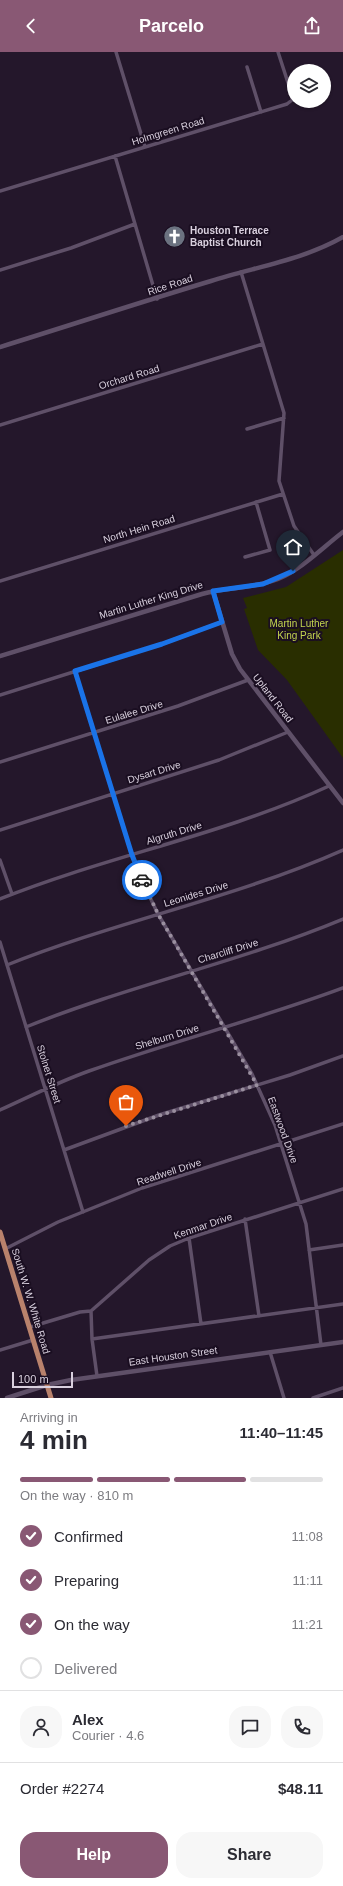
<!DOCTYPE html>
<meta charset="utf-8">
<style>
body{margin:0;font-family:Arial,sans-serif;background:#f7f7f7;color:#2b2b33;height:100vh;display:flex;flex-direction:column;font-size:15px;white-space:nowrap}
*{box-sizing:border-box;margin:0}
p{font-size:13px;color:#7c7c81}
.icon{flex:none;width:22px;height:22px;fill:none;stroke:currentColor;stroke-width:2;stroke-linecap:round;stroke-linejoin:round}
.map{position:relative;height:1346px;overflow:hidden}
.details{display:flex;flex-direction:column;background:#fff;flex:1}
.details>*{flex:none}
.fabs{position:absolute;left:287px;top:12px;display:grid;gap:8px}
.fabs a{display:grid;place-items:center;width:44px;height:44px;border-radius:50%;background:#fff;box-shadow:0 1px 3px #0004;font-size:20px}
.scale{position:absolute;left:12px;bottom:10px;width:61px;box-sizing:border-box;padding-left:4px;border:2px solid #d9d0de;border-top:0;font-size:11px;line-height:14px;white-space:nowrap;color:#d9d0de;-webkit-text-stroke:3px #1a0e21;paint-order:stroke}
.pin{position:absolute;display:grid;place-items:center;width:34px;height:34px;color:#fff;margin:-41px -17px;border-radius:50% 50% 50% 0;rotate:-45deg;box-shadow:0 0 4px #0007}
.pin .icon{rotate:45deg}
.courier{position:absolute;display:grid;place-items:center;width:40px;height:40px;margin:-20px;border:3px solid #1a73e8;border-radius:50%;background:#fff;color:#222;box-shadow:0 1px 5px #0007}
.headline em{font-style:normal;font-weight:600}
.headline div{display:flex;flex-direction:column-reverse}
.headline{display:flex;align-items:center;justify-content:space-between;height:68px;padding:0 20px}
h1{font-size:26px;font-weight:600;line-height:30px}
.bar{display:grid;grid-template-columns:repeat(4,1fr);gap:6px 4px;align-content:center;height:48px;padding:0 20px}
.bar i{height:5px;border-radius:3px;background:#e1e1e2}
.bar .current{background:#895874}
.bar p{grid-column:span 4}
.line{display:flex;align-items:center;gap:10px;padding:0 20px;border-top:1px solid #e1e1e2}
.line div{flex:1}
.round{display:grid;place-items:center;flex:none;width:42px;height:42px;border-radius:16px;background:#f7f7f7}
ol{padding:0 20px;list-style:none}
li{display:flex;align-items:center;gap:12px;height:44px}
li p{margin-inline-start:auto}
li .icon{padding:4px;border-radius:50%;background:#895874;color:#fff;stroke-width:4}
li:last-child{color:#7c7c81}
li i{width:22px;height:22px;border:2px solid #e1e1e2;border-radius:50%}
.primary-button{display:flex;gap:8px;margin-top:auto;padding:8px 20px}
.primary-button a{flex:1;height:46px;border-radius:16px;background:#895874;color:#fff;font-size:16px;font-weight:600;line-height:46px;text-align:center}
.primary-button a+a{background:#f7f7f7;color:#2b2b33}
header{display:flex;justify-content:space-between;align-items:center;height:52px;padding:0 20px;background:#895874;color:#fff;font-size:18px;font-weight:600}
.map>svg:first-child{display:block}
.green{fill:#292e00}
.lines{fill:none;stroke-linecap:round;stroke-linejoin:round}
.street{stroke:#5f5068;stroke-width:3.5}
.secondary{stroke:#5f5068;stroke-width:4.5}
.primary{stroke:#b9826c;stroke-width:5}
.done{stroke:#9a8f9f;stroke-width:4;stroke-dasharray:0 7.2}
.route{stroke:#1a73e8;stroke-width:5}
.labels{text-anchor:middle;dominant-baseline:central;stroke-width:4;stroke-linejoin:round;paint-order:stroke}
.street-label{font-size:10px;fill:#d9d0de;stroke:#1a0e21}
.poi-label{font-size:10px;font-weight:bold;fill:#d9d0de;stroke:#1a0e21;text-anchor:start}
.park-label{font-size:10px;fill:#c3d44e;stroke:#1a0e21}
</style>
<header><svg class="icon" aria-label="back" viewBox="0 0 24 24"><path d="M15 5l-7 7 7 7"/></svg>Parcelo<svg class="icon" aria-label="share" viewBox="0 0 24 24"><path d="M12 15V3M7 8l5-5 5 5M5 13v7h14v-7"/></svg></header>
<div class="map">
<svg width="343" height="1346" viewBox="0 0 343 1346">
<rect width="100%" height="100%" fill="#24172b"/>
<!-- green -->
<path class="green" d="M343,498V706L287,628L258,598L244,557L247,556L243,546L286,535Z"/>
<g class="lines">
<!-- street -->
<path class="street" d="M116,0L145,95
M247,15L261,60
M115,104L157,247
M0,139L287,52L292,48V43L278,0
M0,218L71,196L135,172
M241,220L284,361L279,429L294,474L314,503
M0,373L263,292
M247,377L284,366
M245,505L270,498L256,450
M0,529L283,442
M75,619L132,803L144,833L158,862L252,1022L275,1073L306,1172L321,1293
M0,643L162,592L222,570
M0,710L178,654L248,628
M0,778L219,708L288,680
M0,808L12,842
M0,847C107,804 223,783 329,734
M0,890L83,1160
M7,913C117,869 235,846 343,798
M26,975C130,933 240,910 343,867
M0,1058C29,1045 58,1030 89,1019C173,989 260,967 343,936
M64,1098L159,1063L290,1023L343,1004
M245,1167L259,1264
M189,1186L201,1272
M5,1197L58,1170L142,1136L343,1072
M309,1198L343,1193
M30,1275L80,1260L91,1259
M92,1287L343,1252
M0,1298L33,1288
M270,1300L284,1346
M97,1324L92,1287L91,1259L149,1208L170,1194L189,1186L343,1137
M313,1346L343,1336"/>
<!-- secondary -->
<path class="secondary" d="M0,295C71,273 141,250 211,229C255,215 303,208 343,185
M213,539L232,602L240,617L343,751
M0,604L202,542C227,535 253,537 278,527C302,517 322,496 343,480
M7,1346L47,1333L71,1328L343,1290"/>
<!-- primary -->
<path class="primary" d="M0,1180L51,1346"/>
</g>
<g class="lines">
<!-- done -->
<path class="done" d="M126,1074L257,1033L158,862L142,828"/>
<!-- route -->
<path class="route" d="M142,828L132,803L75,619L162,592L222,570L213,539L263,532L293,519"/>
</g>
<!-- icons -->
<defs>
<symbol id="church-disc" viewBox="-11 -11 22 22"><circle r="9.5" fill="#6b7280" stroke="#1a0e21"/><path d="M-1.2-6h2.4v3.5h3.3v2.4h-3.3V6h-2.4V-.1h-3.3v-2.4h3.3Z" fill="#fff"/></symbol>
</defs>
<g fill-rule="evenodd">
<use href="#church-disc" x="162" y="172" width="25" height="25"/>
</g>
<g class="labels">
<!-- street labels -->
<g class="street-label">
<text transform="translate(168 79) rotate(-17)">Holmgreen Road</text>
<text transform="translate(170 233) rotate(-18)">Rice Road</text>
<text transform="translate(129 325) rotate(-17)">Orchard Road</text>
<text transform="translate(139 477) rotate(-17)">North Hein Road</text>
<text transform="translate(151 548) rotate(-17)">Martin Luther King Drive</text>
<text transform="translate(273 646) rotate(52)">Upland Road</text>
<text transform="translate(134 660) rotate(-17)">Eulalee Drive</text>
<text transform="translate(154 720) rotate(-17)">Dysart Drive</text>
<text transform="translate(174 781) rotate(-17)">Algruth Drive</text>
<text transform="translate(196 842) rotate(-17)">Leonides Drive</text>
<text transform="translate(228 899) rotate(-17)">Charcliff Drive</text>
<text transform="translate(167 985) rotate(-17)">Shelburn Drive</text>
<text transform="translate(49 1022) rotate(73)">Stolnet Street</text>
<text transform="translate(283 1078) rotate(70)">Eastwood Drive</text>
<text transform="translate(169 1120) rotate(-18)">Readwell Drive</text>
<text transform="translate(203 1174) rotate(-19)">Kenmar Drive</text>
<text transform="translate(31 1249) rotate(73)">South W. W. White Road</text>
<text transform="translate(173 1304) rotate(-8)">East Houston Street</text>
</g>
<!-- poi labels -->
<g class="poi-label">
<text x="190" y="178">Houston Terrace<tspan x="190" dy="12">Baptist Church</tspan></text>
</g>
<!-- park labels -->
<g class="park-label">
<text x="299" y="571">Martin Luther<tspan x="299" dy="12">King Park</tspan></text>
</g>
</g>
</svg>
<div class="fabs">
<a><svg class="icon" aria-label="layers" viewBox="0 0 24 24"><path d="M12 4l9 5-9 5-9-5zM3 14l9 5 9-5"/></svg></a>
</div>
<div class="scale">100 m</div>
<div class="pin" style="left:126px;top:1074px;background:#ea580c"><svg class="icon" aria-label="bag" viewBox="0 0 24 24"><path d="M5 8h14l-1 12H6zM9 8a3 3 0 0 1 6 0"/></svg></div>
<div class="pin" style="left:293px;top:519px;background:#1f2937"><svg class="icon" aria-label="home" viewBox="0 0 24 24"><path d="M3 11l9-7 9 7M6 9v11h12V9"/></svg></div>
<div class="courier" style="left:142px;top:828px"><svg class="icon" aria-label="car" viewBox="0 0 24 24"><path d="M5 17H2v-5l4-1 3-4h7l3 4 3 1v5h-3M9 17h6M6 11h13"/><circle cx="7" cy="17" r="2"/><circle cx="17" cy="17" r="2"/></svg></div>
</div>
<section class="details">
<div class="headline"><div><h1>4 min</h1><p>Arriving in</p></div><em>11:40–11:45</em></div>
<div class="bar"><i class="current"></i><i class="current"></i><i class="current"></i><i></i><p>On the way · 810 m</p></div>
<ol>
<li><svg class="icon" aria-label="check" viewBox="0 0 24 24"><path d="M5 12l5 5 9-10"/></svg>Confirmed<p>11:08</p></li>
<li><svg class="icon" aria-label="check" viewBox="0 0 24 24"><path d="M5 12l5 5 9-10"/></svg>Preparing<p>11:11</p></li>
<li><svg class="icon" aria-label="check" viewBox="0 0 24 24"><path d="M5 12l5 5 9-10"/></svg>On the way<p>11:21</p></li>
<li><i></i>Delivered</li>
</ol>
<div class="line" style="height:72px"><a class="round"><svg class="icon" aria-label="person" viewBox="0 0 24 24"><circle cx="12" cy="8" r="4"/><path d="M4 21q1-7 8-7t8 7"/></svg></a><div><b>Alex</b><p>Courier · 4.6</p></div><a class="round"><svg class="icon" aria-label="chat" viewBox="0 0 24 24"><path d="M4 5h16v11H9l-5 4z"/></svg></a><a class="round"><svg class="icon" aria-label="phone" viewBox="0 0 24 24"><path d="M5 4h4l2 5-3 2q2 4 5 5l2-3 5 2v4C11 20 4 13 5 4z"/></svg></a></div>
<div class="line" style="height:52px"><div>Order #2274</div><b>$48.11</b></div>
<div class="primary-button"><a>Help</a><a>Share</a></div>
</section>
